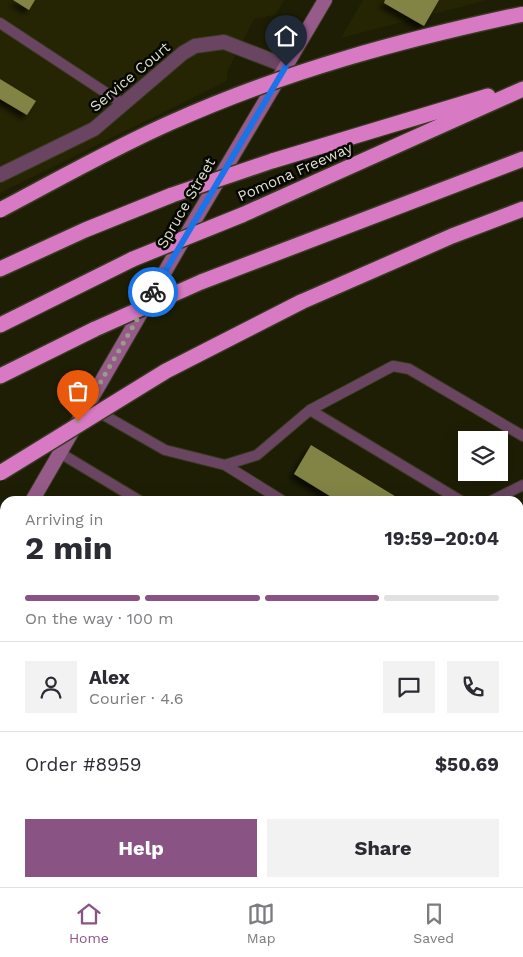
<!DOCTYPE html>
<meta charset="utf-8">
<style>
body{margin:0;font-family:"Work Sans",sans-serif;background:#f2f2f3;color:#2b2b33;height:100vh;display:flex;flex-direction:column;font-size:19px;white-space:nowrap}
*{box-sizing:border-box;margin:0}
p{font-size:16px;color:#7c7c81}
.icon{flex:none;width:28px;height:28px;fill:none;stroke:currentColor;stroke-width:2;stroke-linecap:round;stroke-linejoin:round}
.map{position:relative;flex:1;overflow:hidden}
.details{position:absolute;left:0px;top:496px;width:524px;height:391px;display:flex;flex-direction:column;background:#fff;border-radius:15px 15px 0 0;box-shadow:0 5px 20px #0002}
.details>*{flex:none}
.buttons{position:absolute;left:458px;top:431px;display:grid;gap:10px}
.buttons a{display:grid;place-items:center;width:50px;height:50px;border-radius:0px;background:#fff;box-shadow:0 5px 20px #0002;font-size:25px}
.pin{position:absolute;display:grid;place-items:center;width:42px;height:42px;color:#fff;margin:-51px -21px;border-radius:50% 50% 50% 0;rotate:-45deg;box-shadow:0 0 5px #0007}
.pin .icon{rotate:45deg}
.courier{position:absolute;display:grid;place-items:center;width:50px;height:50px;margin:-25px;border:4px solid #1a73e8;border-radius:50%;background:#fff;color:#222;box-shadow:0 1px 6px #0007}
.headline em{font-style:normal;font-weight:700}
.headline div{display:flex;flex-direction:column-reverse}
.headline{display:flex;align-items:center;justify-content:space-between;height:85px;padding:0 25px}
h1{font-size:32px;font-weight:700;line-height:38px}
.bar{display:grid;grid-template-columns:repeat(4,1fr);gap:8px 5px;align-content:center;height:60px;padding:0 25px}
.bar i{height:6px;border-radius:4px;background:#e1e1e2}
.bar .on{background:#895483}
.bar p{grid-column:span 4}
.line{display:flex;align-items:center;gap:12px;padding:0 25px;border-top:1px solid #e1e1e2}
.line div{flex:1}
.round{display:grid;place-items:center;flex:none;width:52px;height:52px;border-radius:0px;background:#f2f2f3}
.primary-button{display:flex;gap:10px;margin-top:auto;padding:10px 25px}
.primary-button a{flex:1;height:58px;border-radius:0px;background:#895483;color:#fff;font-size:20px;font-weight:700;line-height:58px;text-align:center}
.primary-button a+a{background:#f2f2f3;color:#2b2b33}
.dock{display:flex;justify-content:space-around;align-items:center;height:70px;border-top:1px solid #e1e1e2;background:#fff;font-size:14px;color:#7c7c81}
.dock a{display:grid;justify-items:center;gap:2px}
.dock .on{color:#895483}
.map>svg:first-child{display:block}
.built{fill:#252503}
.building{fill:#818445;filter:url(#shadow)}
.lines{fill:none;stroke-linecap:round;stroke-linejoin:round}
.service-casing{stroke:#383920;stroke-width:12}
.minor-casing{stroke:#383920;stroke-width:16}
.secondary-casing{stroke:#383920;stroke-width:16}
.motorway-casing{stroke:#383920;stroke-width:18}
.service{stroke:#6a4561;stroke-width:10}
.minor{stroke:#6a4561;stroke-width:14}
.secondary{stroke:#965b89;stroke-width:14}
.motorway{stroke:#d77ac3;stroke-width:15}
.motorway-bridge-casing{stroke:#383920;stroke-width:18;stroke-linecap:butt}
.motorway-bridge{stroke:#d77ac3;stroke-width:15}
.done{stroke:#9a9b88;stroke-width:5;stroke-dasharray:0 9}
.route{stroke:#1a73e8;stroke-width:6}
.labels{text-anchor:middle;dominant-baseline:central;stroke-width:5;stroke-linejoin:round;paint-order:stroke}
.street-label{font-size:15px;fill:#dddfcf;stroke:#070701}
</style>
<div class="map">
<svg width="523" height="887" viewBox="0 0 523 887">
<defs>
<filter id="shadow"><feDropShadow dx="-4.5" dy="4.5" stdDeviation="2.5" flood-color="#0009"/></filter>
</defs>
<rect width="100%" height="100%" fill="#1d1e04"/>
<!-- built -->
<path class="built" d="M0,0H284L275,15L254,19L227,72V81L0,193Z
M363,0H487L341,38Z"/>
<!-- building -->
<path class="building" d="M13,0H35L29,10Z
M385,0H439L424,26L384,3Z
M0,79L36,101L27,115L0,99Z
M311,445L403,501H338L294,474Z
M519,692L523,694V737L519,745Z
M310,882H438L435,887H317Z"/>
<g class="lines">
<defs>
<path id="service" d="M0,23L123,104
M95,410L165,450L225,465L257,455L310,410L393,366L409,369L523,436
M310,410L461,501
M60,453L140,501
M225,465L283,501
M491,501L523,485
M0,607L5,610
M0,663L5,666"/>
<path id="minor" d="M0,175L94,129L183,53L195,46L224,42L286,66"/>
<path id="secondary" d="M32,501L196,218L325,0
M0,557L5,548"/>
<path id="motorway" d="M272,161L488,96
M242,215L523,89
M0,269L85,230L172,195
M201,282L523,159
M301,302L452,236L523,209
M0,325L133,259
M0,376L95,329"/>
</defs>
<!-- service casing -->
<use href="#service" class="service-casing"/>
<!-- minor casing -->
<use href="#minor" class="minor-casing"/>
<!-- secondary casing -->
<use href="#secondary" class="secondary-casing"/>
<!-- motorway casing -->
<use href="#motorway" class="motorway-casing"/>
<!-- service -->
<use href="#service" class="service"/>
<!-- minor -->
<use href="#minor" class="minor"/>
<!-- secondary -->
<use href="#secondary" class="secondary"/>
<!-- motorway -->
<use href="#motorway" class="motorway"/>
<defs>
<path id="motorway-bridge" d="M172,195L272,161
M0,210C57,180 113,148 172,122C286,71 401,40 523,14
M133,259L242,215
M95,329L201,282
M0,473L166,371L301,302"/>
</defs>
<!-- motorway-bridge casing -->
<use href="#motorway-bridge" class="motorway-bridge-casing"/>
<!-- motorway-bridge -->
<use href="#motorway-bridge" class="motorway-bridge"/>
</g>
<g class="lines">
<!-- done -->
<path class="done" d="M78,421L153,292"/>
<!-- route -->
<path class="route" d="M153,292L286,66"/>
</g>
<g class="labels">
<!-- street labels -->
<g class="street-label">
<text transform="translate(130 77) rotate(-40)">Service Court</text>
<text transform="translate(295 172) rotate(-24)">Pomona Freeway</text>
<text transform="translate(186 203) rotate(-60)">Spruce Street</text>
</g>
</g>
</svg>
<div class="buttons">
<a><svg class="icon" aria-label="layers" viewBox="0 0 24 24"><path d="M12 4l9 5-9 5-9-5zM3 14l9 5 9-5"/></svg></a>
</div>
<div class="pin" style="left:78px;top:421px;background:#ea580c"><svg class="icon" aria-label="bag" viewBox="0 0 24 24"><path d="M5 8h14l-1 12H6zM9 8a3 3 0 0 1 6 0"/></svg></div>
<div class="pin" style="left:286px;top:66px;background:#1f2937"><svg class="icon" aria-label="home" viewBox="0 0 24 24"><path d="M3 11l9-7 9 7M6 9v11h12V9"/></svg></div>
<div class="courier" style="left:153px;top:292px"><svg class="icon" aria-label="bike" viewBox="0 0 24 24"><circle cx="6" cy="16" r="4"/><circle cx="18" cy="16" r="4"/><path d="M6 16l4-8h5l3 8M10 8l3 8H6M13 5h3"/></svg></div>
<section class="details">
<div class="headline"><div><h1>2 min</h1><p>Arriving in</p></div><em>19:59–20:04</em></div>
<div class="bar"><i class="on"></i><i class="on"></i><i class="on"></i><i></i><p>On the way · 100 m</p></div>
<div class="line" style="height:90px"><a class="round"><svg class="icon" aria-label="person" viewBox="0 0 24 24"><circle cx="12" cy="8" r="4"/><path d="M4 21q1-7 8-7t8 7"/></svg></a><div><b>Alex</b><p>Courier · 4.6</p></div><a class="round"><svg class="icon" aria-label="chat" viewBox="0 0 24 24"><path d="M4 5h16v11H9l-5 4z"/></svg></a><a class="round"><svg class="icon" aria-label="phone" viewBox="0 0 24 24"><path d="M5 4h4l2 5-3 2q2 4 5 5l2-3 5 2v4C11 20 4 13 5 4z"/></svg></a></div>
<div class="line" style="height:65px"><div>Order #8959</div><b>$50.69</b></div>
<div class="primary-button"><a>Help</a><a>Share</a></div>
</section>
</div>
<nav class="dock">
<a class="on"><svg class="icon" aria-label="home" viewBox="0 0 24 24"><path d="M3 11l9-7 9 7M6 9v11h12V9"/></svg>Home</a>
<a><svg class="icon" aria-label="map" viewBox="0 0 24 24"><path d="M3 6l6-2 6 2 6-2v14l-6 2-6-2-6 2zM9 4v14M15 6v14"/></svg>Map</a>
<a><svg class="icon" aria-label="saved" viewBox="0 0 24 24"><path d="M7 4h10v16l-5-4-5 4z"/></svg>Saved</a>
</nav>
